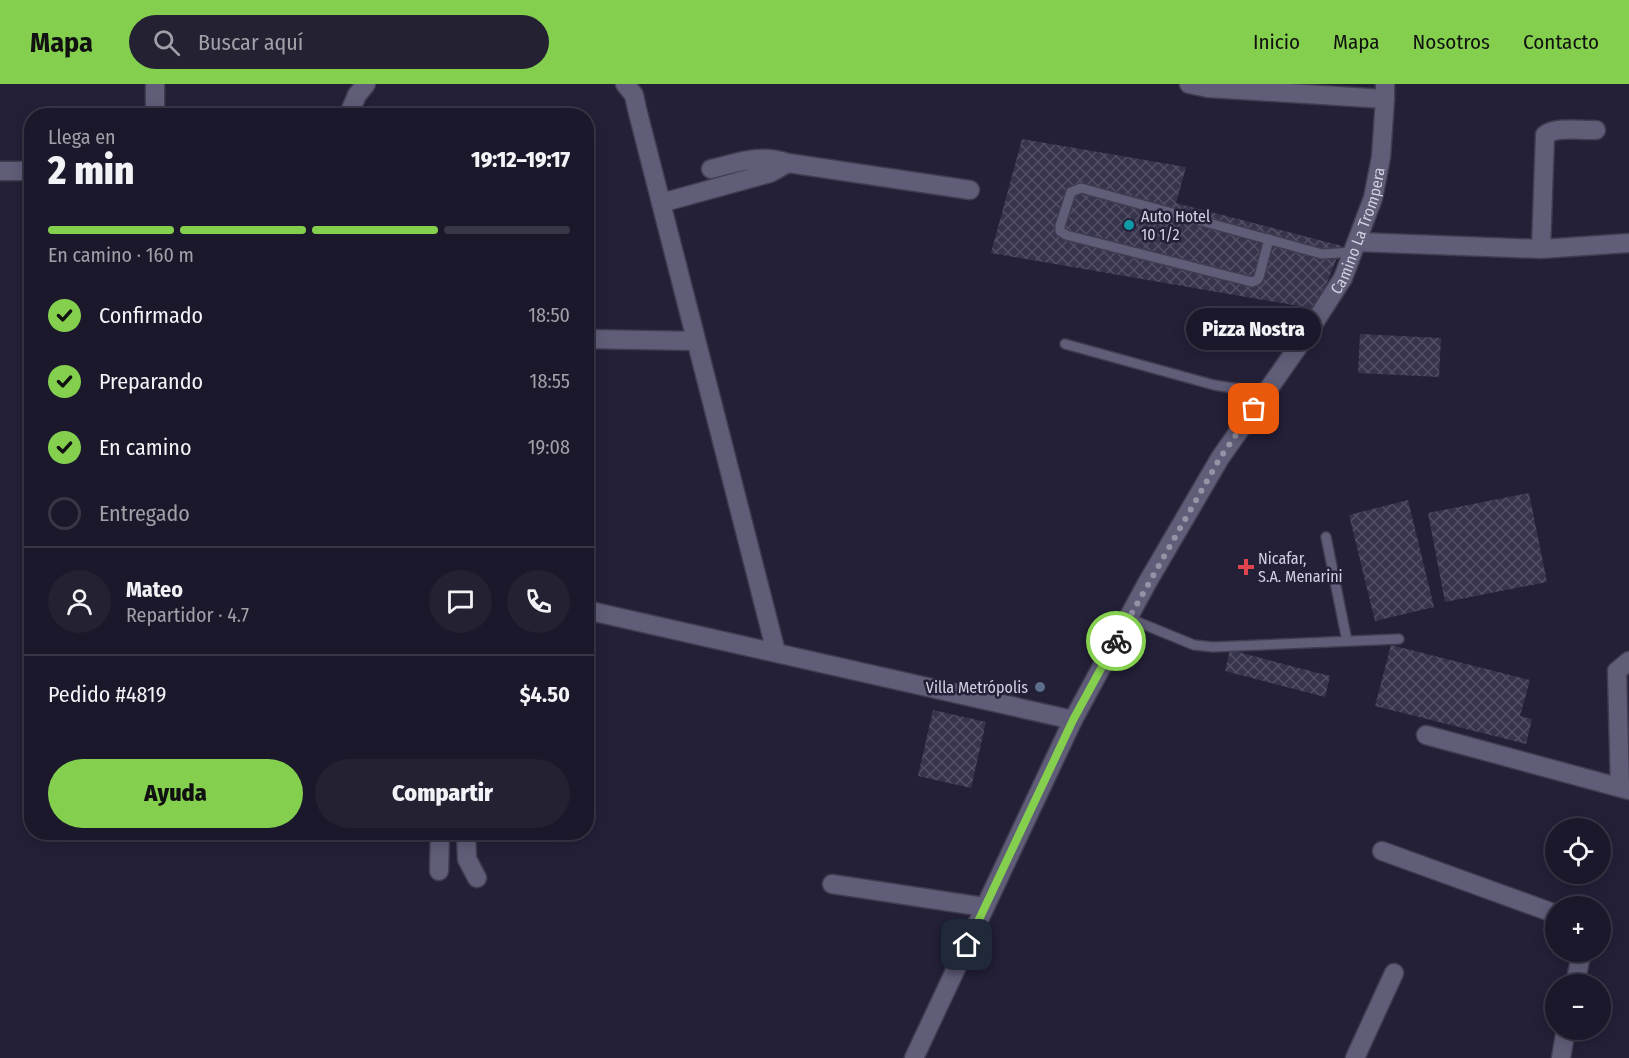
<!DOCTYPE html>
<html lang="es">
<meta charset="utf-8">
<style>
body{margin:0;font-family:"Fira Sans Condensed",sans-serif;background:#232132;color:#f1f3f6;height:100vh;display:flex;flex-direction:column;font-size:22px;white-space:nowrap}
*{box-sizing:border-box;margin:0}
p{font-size:20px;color:#9fa0a8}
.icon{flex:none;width:33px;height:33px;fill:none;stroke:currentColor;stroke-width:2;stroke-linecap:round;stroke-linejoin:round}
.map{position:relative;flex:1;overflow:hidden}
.drawer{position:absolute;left:24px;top:24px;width:570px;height:732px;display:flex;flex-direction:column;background:#1a182a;border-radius:24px;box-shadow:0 3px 15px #0003,0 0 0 2px #383747}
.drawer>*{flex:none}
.fabs{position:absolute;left:1545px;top:734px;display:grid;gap:12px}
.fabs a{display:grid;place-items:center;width:66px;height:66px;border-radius:50%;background:#1a182a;box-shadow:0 3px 15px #0003,0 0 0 2px #383747;font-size:30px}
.pin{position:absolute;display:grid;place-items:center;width:51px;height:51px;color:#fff;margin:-26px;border-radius:12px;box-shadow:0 3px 9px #0006}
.courier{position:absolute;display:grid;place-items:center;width:60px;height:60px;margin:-30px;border:4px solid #84d04e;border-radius:50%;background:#fff;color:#222;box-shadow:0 2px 8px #0007}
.bubble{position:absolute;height:42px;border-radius:21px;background:#1a182a;box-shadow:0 3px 15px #0003,0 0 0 2px #383747;font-size:20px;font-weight:800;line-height:42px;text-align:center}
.overview em{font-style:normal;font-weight:800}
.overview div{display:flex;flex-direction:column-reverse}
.overview{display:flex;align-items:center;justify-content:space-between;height:102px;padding:0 24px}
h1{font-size:39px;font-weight:800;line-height:45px}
.bar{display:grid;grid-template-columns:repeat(4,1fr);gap:9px 6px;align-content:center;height:72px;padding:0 24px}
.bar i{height:8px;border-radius:4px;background:#383747}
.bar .active{background:#84d04e}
.bar p{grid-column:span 4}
.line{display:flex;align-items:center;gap:15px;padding:0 24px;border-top:2px solid #383747}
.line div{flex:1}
.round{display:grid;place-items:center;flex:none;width:63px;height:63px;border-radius:32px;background:#232132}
ol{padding:0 24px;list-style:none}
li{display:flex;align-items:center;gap:18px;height:66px}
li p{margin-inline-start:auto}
li .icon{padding:6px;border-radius:50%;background:#84d04e;color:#111;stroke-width:4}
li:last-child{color:#9fa0a8}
li i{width:33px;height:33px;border:3px solid #383747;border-radius:50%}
.button{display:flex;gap:12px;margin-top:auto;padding:12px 24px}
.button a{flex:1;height:69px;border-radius:36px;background:#84d04e;color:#111;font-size:24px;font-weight:800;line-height:69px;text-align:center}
.button a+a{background:#232132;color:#f1f3f6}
header{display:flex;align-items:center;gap:36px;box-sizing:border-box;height:84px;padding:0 30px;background:#84d04e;color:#111}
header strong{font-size:28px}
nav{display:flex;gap:33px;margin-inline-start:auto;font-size:21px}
.search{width:420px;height:54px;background:#232132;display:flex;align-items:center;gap:15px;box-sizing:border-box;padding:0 21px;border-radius:33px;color:#9fa0a8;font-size:22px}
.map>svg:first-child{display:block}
.building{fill:url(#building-cross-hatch)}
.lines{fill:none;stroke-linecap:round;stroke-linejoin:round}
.service-casing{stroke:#403d51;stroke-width:12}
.minor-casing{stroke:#403d51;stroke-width:21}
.tertiary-casing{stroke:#403d51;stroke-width:21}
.service{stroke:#605d79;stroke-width:9}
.minor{stroke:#605d79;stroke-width:18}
.tertiary{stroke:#605d79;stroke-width:18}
.done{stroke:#9593a6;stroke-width:6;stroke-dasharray:0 10.8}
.route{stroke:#84d04e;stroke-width:8}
.culture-dot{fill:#0f9aa8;stroke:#232038;stroke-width:2}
.health-dot{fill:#e0444e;stroke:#232038;stroke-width:2}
.service-dot{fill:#5c6f8a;stroke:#232038;stroke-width:2}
.labels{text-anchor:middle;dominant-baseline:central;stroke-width:5;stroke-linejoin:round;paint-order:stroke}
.poi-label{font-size:16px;fill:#d2d1e1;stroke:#232038;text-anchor:start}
.street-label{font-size:16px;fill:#d2d1e1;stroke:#232038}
</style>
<header>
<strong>Mapa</strong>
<div class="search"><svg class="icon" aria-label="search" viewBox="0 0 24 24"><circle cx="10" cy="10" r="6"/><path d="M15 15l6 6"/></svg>Buscar aquí</div>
<nav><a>Inicio</a><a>Mapa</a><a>Nosotros</a><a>Contacto</a></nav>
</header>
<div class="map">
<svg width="1629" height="974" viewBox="0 0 1629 974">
<defs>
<pattern id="building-cross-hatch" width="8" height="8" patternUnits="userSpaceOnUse" patternTransform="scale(1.5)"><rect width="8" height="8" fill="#37344d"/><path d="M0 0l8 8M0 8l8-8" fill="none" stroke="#535066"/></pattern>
</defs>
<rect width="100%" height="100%" fill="#232038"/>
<!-- building -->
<path class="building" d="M1022,55L1186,83L1176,119L1342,162L1316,225L991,169Z
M1360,250L1441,254L1439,293L1358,289Z
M1529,409L1547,498L1445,518L1428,429Z
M1408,416L1434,523L1375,537L1349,431Z
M1391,561L1530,596L1520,632L1532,635L1526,660L1375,622Z
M1230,566L1330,592L1325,613L1225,587Z
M933,626L986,638L971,704L918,692Z"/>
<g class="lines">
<defs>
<path id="service" d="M1269,155L1259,193L1257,196L1252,198L1066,151L1060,147V142L1071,108L1081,104L1322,170L1353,168
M1065,260L1214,301L1265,309
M1326,453L1347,557
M1128,534L1194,561L1213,563L1399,555"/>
<path id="minor" d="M155,0V32
M625,0L634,11L637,25L776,568
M1189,0L1208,4L1385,15
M348,32L357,11L366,0
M711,85C738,79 760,69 788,79
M0,87H32
M661,119L770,89L788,79L970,106
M1357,158L1541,165L1629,159
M1541,165L1545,51C1556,42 1581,47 1596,46
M586,255L696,257
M586,526L1073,636
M1426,651L1629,706
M1620,703L1617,587L1629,577
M466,748L467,775L477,794
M1382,767L1556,830
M439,787L440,748
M832,800L984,823
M1575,900L1582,867
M1355,974L1394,889
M1561,974L1566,945"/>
<g id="tertiary">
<path id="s1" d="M914,974L1073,636L1147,499L1220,374L1305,253L1343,194L1373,114L1381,73L1385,15V0"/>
</g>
</defs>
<!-- service casing -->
<use href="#service" class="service-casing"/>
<!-- minor casing -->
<use href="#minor" class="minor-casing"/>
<!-- tertiary casing -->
<use href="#tertiary" class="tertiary-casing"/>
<!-- service -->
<use href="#service" class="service"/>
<!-- minor -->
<use href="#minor" class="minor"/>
<!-- tertiary -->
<use href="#tertiary" class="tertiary"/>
</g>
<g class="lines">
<!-- done -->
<path class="done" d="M1116,557L1220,374L1254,325"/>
<!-- route -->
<path class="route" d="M967,861L1073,636L1116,557"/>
</g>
<!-- markers -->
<circle class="culture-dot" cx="1129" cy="141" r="6"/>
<path class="health-dot" d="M1243 474h6v6h6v6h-6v6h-6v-6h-6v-6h6z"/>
<circle class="service-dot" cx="1040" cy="603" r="6"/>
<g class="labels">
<!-- poi labels -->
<g class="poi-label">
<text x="1141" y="132">Auto Hotel<tspan x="1141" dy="18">10 1/2</tspan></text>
<text x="1258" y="474">Nicafar,<tspan x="1258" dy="18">S.A. Menarini</tspan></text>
<text x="1028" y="603" text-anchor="end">Villa Metrópolis</text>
</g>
<!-- street labels -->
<g class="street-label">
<text stroke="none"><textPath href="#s1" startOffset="942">Camino La Trompera</textPath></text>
</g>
</g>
</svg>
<div class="fabs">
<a><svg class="icon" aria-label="locate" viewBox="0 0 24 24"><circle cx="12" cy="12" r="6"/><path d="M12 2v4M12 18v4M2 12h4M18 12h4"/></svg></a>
<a>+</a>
<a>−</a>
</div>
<div class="pin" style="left:1254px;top:325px;background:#ea580c"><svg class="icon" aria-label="bag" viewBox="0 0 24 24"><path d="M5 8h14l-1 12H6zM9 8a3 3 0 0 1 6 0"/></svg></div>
<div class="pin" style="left:967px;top:861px;background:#1f2937"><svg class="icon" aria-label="home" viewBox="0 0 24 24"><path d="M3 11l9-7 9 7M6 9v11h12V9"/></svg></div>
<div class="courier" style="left:1116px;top:557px"><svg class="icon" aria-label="bike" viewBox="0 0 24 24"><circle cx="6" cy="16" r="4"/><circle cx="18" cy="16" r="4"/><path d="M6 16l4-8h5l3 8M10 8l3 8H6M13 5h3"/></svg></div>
<div class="bubble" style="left:1186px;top:224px;width:135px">Pizza Nostra</div>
<section class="drawer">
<div class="overview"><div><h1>2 min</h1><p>Llega en</p></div><em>19:12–19:17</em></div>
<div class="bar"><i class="active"></i><i class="active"></i><i class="active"></i><i></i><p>En camino · 160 m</p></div>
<ol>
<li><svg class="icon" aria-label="check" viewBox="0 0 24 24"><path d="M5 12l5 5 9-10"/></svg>Confirmado<p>18:50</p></li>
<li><svg class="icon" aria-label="check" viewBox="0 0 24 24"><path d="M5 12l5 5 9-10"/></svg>Preparando<p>18:55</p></li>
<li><svg class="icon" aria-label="check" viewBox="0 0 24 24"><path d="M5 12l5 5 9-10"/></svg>En camino<p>19:08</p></li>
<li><i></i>Entregado</li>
</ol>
<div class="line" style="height:108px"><a class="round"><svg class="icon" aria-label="person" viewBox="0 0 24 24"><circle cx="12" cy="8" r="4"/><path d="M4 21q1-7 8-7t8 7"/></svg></a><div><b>Mateo</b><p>Repartidor · 4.7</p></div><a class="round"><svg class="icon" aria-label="chat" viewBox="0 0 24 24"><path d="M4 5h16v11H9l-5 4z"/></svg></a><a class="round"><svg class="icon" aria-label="phone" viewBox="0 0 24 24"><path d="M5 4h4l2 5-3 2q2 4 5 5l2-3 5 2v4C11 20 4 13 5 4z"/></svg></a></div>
<div class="line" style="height:78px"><div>Pedido #4819</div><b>$4.50</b></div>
<div class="button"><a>Ayuda</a><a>Compartir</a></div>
</section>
</div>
